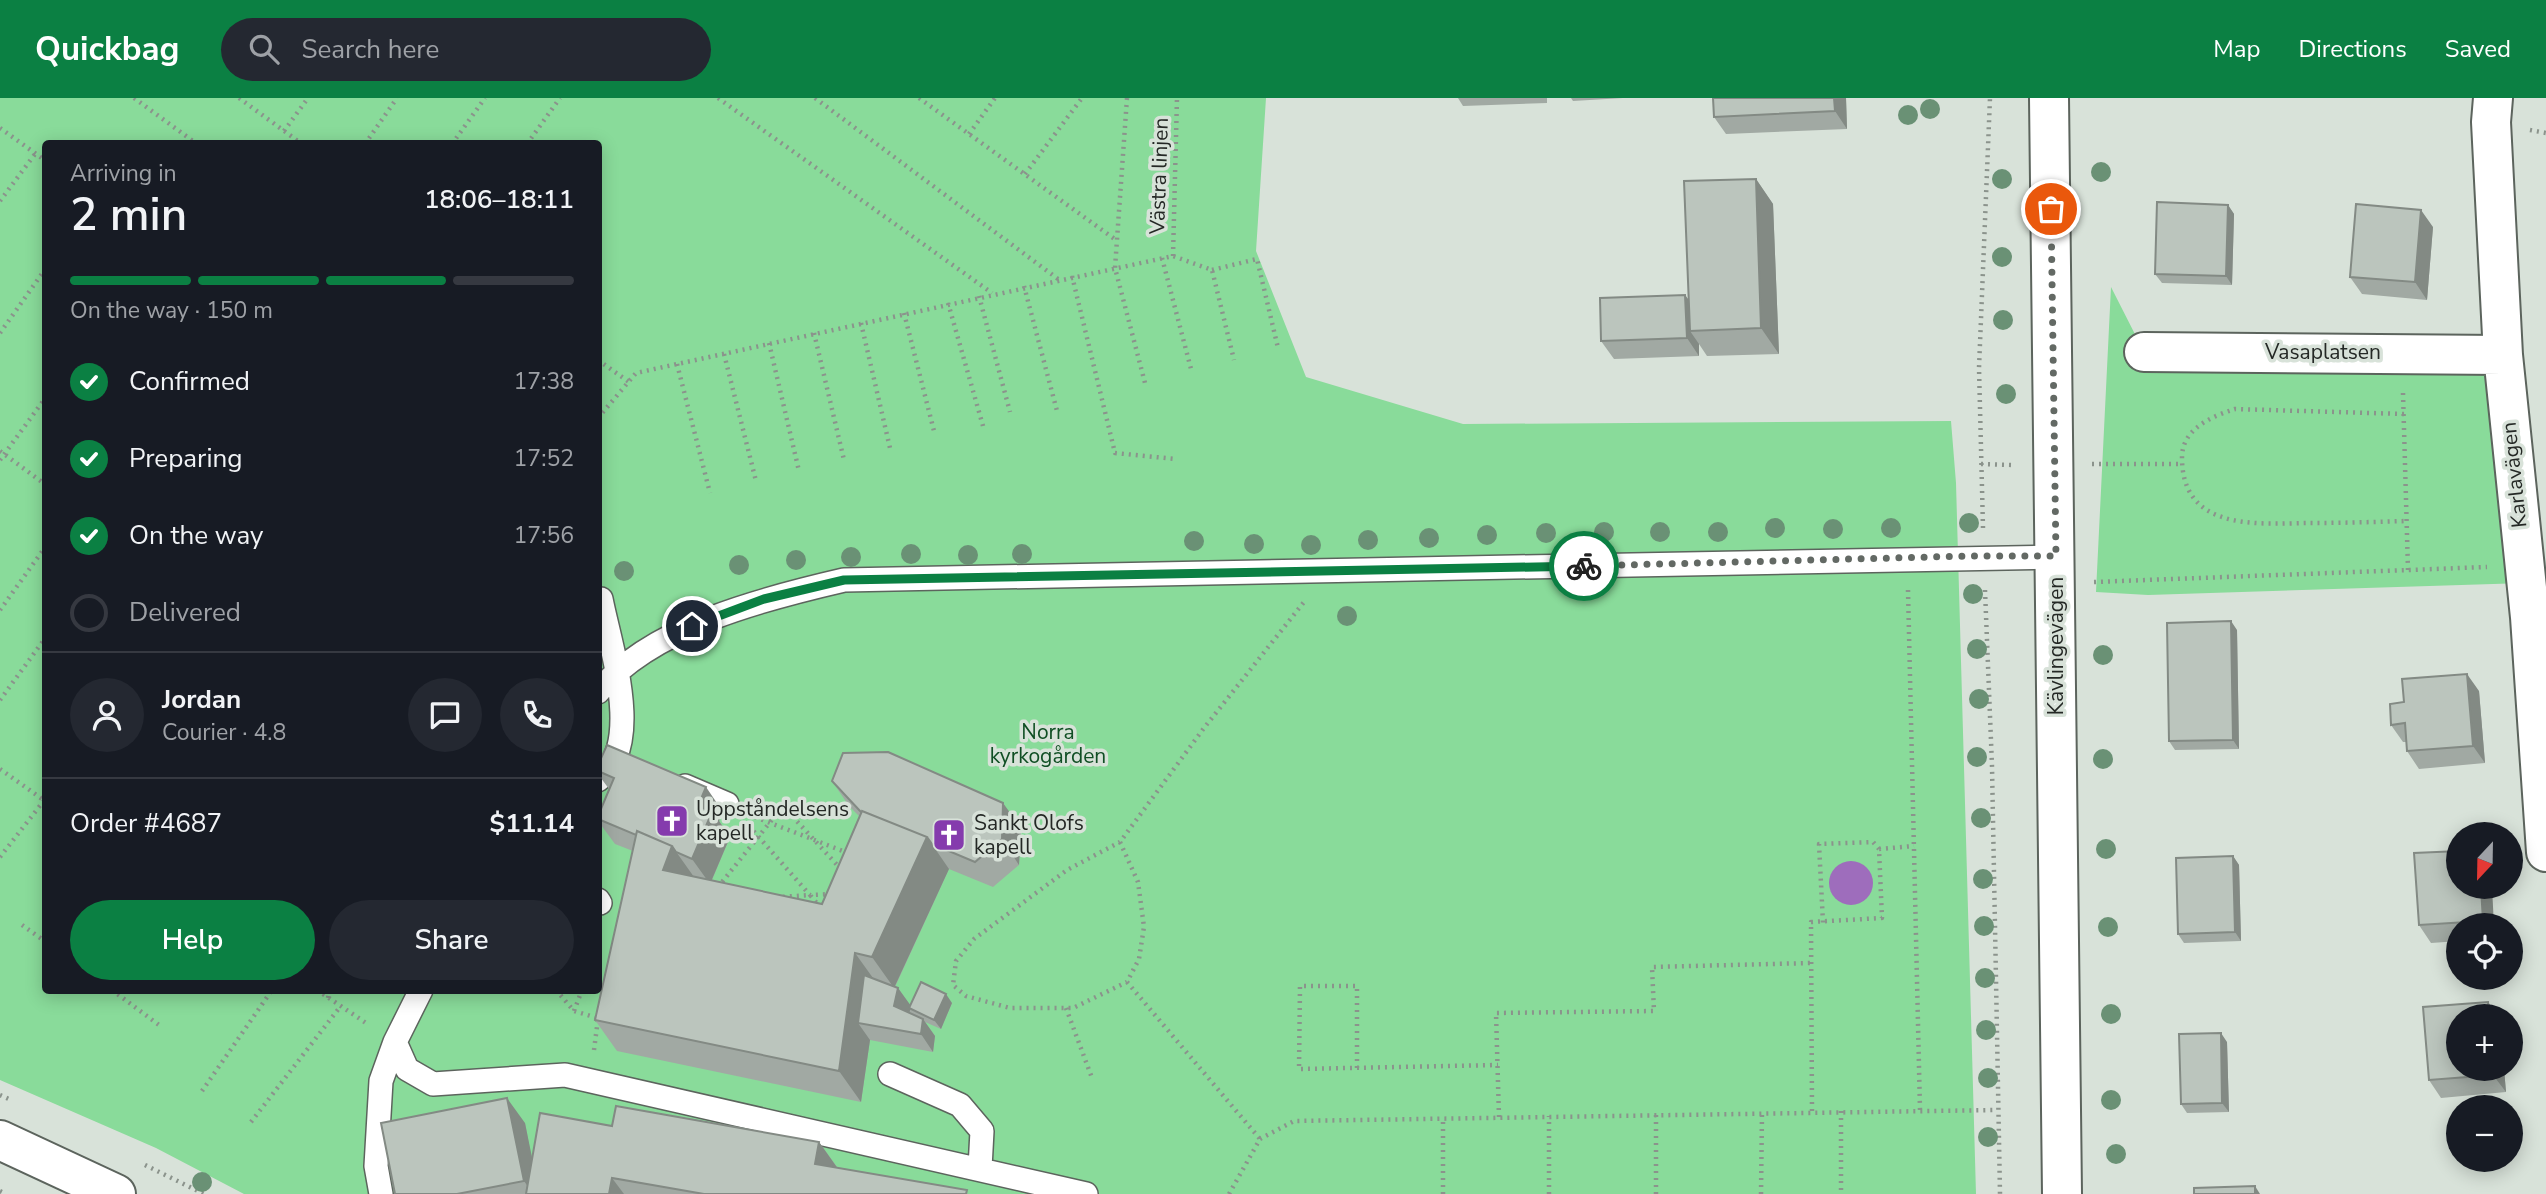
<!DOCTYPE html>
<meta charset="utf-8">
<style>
body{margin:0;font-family:"Nunito Sans",sans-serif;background:#242831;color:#f1f3f6;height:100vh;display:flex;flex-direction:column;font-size:26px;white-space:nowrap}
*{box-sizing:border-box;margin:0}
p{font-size:23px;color:#9ea1a6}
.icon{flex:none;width:38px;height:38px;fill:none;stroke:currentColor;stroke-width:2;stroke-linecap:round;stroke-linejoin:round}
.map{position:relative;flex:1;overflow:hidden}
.drawer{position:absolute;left:42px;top:42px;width:560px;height:854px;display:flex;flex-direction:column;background:#171b24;border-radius:7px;box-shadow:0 4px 18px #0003}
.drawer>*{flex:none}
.needle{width:46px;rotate:202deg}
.buttons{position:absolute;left:2446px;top:724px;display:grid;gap:14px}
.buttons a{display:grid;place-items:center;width:77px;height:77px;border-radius:50%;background:#171b24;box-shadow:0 4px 18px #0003;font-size:35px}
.pin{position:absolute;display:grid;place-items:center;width:60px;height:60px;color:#fff;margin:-30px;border:4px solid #fff;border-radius:50%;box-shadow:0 2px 7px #0007}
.courier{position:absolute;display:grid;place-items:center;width:70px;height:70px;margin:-35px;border:5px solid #0b8043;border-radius:50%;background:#fff;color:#222;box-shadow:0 2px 9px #0007}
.overview em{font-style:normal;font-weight:600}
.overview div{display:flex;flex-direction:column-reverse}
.overview{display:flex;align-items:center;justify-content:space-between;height:119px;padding:0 28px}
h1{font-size:46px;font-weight:600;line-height:52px}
.bar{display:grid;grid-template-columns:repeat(4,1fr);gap:10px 7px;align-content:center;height:84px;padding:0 28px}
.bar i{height:9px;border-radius:5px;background:#363941}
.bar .on{background:#0b8043}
.bar p{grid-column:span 4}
.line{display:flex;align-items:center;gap:18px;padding:0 28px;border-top:2px solid #363941}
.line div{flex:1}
.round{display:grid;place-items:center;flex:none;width:74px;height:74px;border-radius:37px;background:#242831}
ol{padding:0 28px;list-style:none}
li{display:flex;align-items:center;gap:21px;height:77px}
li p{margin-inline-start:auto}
li .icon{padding:7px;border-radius:50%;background:#0b8043;color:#fff;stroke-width:4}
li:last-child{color:#9ea1a6}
li i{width:38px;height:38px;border:4px solid #363941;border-radius:50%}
.action{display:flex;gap:14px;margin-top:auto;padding:14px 28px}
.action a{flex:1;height:80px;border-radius:42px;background:#0b8043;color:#fff;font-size:28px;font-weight:600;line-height:80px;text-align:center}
.action a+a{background:#242831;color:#f1f3f6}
header{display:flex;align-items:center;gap:42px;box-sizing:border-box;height:98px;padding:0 35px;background:#0b8043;color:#fff}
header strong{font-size:33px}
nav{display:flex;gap:38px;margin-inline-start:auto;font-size:24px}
.search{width:490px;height:63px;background:#242831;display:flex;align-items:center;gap:18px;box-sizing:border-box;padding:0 24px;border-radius:38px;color:#9ea1a6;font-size:26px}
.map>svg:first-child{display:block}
.green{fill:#89db9a;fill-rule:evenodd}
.water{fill:#9e6dbc}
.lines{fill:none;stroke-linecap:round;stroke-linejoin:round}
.service-casing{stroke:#5c645d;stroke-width:26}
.minor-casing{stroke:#5c645d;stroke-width:42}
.tertiary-casing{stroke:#5c645d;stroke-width:42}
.secondary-casing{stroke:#5c645d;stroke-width:42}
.path{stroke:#8b938c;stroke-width:4.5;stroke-dasharray:2 5;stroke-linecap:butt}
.service{stroke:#fff;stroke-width:23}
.minor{stroke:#fff;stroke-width:38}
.tertiary{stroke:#fff;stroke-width:38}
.secondary{stroke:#fff;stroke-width:38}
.tree{fill:#6a9175}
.wall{fill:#a1a9a3}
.shaded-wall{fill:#838a84}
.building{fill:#bbc5bd;stroke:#838a84;stroke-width:2}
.done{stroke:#636964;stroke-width:7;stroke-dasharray:0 12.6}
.route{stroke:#0b8043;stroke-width:9}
.labels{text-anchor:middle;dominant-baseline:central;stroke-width:7;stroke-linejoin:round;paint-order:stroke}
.street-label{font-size:21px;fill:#242825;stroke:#d8e2d9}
.park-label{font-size:21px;fill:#104f24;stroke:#d8e2d9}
.poi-label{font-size:21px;fill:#242825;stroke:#d8e2d9;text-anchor:start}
</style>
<header>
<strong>Quickbag</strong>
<div class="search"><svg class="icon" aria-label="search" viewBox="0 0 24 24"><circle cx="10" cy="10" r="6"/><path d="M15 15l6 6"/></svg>Search here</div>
<nav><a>Map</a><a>Directions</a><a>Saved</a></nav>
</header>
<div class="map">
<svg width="2546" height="1096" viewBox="0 0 2546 1096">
<rect width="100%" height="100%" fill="#d8e2d9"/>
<!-- green -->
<path class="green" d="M0,0H1266L1256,153L1306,279L1463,326L1951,323L1956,385L1976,1096H244L156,1050L0,982ZM46,46H598V892H46Z
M2111,189L2144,254L2483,257L2525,485L2148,497L2096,494Z"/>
<!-- water -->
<path class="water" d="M1829 785a22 22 0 1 1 44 0a22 22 0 1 1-44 0Z"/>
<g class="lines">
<defs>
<path id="service" d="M598,594C650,529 766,500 844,482C1248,475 1652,465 2056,459
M598,682C645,648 610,548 601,501
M685,688L727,706
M598,802L600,805
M421,892L395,944L407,971L433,986L565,977L1086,1096
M890,976L960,1007L982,1033L980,1070
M381,1096L376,1068L381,983L395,944"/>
<path id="minor" d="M2493,0L2491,24L2503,257L2530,519L2546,754
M2144,254L2503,257"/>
<path id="tertiary" d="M0,1042L116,1096"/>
<path id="secondary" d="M2049,0L2062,1096"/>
</defs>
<!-- service casing -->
<use href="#service" class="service-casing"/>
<!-- minor casing -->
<use href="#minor" class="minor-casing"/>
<!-- tertiary casing -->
<use href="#tertiary" class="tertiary-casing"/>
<!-- secondary casing -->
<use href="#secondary" class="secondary-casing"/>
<!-- path -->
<path class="path" d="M134,0L197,46
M239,0L302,46
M718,0L992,195
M815,0L1058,181
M919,0L1116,142
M1127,0L1115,170L1145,285
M0,30L46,63
M2530,32L2546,35
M284,33L308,0
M969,36L995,0
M365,46L397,0
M452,46L485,0
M527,46L560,0
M1025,76L1082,0
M0,103L35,56
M1173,158L1177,0
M1162,160L1191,271
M1212,172L1257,161L1278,250
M1072,178L1115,355L1175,361
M1024,188L1057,313
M979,198L1010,314
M948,205L983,328
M904,215L935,337
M861,225L890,350
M0,235L46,170
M814,235L844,362
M769,245L799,373
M724,256L756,383
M598,262L629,284
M677,266L710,395
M2403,295L2408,472
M2404,316L2235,311C2213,318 2183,330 2182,358C2181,433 2255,426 2309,425C2341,425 2374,424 2406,423
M598,320L636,275L1173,158L1212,172L1234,262
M0,353L46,387
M0,362L46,299
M1981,366L2013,367
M2092,366H2182
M1983,430L1979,270L1990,0
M2094,484L2487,469
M1908,492L1920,1012
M1985,492L1992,668L2000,1096
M0,512L46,448
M0,602L46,539
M0,671L45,703
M783,708L861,793L847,795L839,832L810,797L706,804Z
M755,719L848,755
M749,728L810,797L832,796
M1120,744L1138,784L1144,829L1139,861L1127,884L1073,910H1010L966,898L953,887L956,863L974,841L1067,772L1120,744L1204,630L1304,504
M1879,751L1914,748
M0,759L46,700
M22,827L46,844
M1127,884L1260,1041
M112,892L159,927
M317,892L369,927
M556,892L574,913L601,921
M328,900L330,892
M1066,910L1092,980
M574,913L582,892
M594,952L598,921
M1357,970V888H1300L1299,971L1498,967
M202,993L272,892
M0,997L11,1002
M1812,1013L1811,824L1882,820L1879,751L1873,744L1819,746L1823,825
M1841,1013V1096
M1499,1019L1496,915L1654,913L1652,869L1811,865
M251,1024L340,909
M145,1067L204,1096
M0,1093L6,1096
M1229,1096L1260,1041L1294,1023L1996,1012
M1443,1096V1020
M1549,1096V1018
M1656,1096V1016
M1761,1096L1762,1014"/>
<!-- service -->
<use href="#service" class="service"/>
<!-- minor -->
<use href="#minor" class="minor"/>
<!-- tertiary -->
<use href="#tertiary" class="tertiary"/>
<!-- secondary -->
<use href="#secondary" class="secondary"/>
</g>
<!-- trees -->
<g class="tree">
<circle cx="1930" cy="11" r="10"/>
<circle cx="1908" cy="17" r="10"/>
<circle cx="2101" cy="74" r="10"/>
<circle cx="2002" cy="81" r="10"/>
<circle cx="2002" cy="159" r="10"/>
<circle cx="2003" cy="222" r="10"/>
<circle cx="2006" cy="296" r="10"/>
<circle cx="1969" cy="425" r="10"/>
<circle cx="1775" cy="430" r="10"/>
<circle cx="1891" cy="430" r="10"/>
<circle cx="1833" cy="431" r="10"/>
<circle cx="1604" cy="434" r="10"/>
<circle cx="1660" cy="434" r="10"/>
<circle cx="1718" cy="434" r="10"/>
<circle cx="1546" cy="435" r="10"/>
<circle cx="1487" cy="437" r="10"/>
<circle cx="1429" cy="440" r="10"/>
<circle cx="1368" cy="442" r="10"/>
<circle cx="1194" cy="443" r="10"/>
<circle cx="1254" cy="446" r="10"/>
<circle cx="1311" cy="447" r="10"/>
<circle cx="911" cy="456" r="10"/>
<circle cx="1022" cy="456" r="10"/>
<circle cx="968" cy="457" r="10"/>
<circle cx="851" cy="459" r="10"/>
<circle cx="796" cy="462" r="10"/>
<circle cx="739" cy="467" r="10"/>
<circle cx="624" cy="473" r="10"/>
<circle cx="1973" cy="496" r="10"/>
<circle cx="1347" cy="518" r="10"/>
<circle cx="1977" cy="551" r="10"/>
<circle cx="2103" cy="557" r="10"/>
<circle cx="1979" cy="601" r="10"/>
<circle cx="1977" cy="659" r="10"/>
<circle cx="2103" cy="661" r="10"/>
<circle cx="1981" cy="720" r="10"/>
<circle cx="2106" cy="751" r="10"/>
<circle cx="1983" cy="781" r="10"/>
<circle cx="1984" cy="828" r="10"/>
<circle cx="2108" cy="829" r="10"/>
<circle cx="1985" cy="880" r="10"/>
<circle cx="2111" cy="916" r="10"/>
<circle cx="1986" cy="932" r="10"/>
<circle cx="1988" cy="980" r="10"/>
<circle cx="2111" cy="1002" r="10"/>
<circle cx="1988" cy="1039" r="10"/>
<circle cx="2116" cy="1056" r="10"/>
<circle cx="202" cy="1084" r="10"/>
</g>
<!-- wall -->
<path class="wall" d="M1458,0H1547V5L1463,8Z
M1571,0H1623L1573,3Z
M1846,0L1847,31L1726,36L1714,19Z
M1756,81L1773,106L1779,256L1707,258L1699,246V258L1614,261L1601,243L1685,197L1689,202Z
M2228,107L2234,116L2232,187L2162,185L2155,176Z
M2433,129L2427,202L2362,196L2350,179Z
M2237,532L2239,651L2175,652L2169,643Z
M2479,593L2485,665L2419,671L2407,653L2406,644H2403L2391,627L2404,604Z
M598,667L723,714L719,723L730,739L712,782L822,806L859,718L849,708L832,683L1021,730L1019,767L993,789L949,771L895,889L898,890L910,907L952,905L941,931L925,924L935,938L933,954L870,942L861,1004L617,953L595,922L633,753L615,746L598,723V718L609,691L598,676Z
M2414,755L2494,828H2459V843L2431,845L2419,827Z
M2233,758L2239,767L2241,843L2184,845L2178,836Z
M2488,904L2498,919H2459V971H2504L2506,994L2441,1000L2429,982L2423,909Z
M2227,944L2229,1014L2187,1015L2181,1006Z
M525,1025L532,1062L612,1028L819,1044L837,1069L969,1096H395Z"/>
<!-- shaded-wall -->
<path class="shaded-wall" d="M1834,0H1846L1847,31L1835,13Z
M1756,81L1773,106L1779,256L1761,230Z
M2228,107L2234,116L2232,187L2226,178Z
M2421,112L2433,129L2427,202L2415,184Z
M1685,197L1697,214L1690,233L1699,246V258L1687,240Z
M2231,523L2237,532L2239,651L2233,642Z
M2467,576L2479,593L2485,665L2473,648Z
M706,689L723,714L719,723L730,739L710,786L692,761L698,708Z
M1003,705L1021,730L1019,767L1002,741Z
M927,739L949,771L894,890L872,859Z
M672,748L694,779L663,772Z
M2233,758L2239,767L2241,843L2235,834Z
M2481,789H2492L2494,828H2486L2483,823Z
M855,855L878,887L858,925L870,942L861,1004L839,973Z
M898,890L911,908L907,925L894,908Z
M946,896L952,905L941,931L934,922Z
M2488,904L2498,919H2489Z
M923,921L935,938L933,954L921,936Z
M2221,935L2227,944L2229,1014L2222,1005Z
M2493,971H2504L2506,994L2493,977Z
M507,1000L525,1025L538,1089L533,1096L524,1083Z
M819,1044L841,1075L815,1066Z
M612,1080L624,1096H609Z
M2255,1088L2260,1096H2255Z"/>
<!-- building -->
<path class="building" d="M1713,0H1834L1835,13L1714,19Z
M1756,81L1761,230L1690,233L1684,83Z
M2157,104L2228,107L2226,178L2155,176Z
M2356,106L2421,112L2415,184L2350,179Z
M1685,197L1687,240L1601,243L1600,200Z
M2231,523L2233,642L2169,643L2167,525Z
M2467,576L2473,648L2407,653L2405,625L2391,627L2390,606L2404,604L2402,581Z
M607,647L706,689L698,708L712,714L692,761L676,754L672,748L637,733L636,737L598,721V718L614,680L598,673V667Z
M888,654L1003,705L1002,741L975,764L932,746L927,739L862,713L861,714L832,683L843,655Z
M862,713L927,739L872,859L855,855L839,973L595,922L637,733L672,748L663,772L822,806Z
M2459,753V789H2481L2483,823L2419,827L2414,755Z
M2233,758L2235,834L2178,836L2176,760Z
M864,877L898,890L894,908L923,921L921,936L858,925Z
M921,884L946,896L934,922L909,910Z
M2488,904L2489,919H2459V971H2493V977L2429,982L2423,909Z
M2221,935L2222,1005L2181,1006L2179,936Z
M507,1000L524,1083L457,1096H395L381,1025Z
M616,1008L819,1044L815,1066L967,1092L966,1096H704L612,1080L609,1096H526L540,1015L612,1028Z
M2255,1088V1096H2194V1090Z"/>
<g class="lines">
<!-- done -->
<path class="done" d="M1584,468L1968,458H2056L2051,111"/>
<!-- route -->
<path class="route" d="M692,528L764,501L844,482L1584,468"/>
</g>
<!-- icons -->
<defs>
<symbol id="church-square" viewBox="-11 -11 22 22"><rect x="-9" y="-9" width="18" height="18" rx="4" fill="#853bad" stroke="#d8e2d9"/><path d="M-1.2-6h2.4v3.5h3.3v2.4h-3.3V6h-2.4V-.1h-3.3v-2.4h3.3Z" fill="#fff"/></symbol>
</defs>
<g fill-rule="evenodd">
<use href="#church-square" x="653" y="704" width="38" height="38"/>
<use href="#church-square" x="930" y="718" width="38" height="38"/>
</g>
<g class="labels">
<!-- street labels -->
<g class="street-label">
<text transform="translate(1159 78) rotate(-88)">Västra linjen</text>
<text x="2323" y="254">Vasaplatsen</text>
<text transform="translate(2514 377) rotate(-96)">Karlavägen</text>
<text transform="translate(2056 548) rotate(-90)">Kävlingevägen</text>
</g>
<!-- park labels -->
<g class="park-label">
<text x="1048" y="634">Norra<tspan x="1048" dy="24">kyrkogården</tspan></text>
</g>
<!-- poi labels -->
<g class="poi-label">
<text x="696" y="711">Uppståndelsens<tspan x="696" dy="24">kapell</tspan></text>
<text x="974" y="725">Sankt Olofs<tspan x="974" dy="24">kapell</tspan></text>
</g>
</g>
</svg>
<div class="buttons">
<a><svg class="needle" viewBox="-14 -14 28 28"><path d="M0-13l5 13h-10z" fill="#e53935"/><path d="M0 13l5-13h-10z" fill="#9ea1a6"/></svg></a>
<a><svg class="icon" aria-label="locate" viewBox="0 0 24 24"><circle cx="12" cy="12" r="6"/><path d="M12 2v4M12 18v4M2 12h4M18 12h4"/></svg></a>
<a>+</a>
<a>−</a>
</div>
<div class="pin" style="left:2051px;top:111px;background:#ea580c"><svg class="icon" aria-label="bag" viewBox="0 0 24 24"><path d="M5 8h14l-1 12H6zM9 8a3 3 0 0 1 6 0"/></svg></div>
<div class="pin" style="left:692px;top:528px;background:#1f2937"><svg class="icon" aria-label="home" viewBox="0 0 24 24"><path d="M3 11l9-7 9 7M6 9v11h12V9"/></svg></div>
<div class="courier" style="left:1584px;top:468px"><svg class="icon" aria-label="bike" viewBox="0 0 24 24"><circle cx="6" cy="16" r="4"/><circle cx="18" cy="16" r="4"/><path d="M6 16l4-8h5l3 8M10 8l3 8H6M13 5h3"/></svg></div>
<section class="drawer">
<div class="overview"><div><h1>2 min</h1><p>Arriving in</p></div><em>18:06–18:11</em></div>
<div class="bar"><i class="on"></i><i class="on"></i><i class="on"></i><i></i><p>On the way · 150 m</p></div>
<ol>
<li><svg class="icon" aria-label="check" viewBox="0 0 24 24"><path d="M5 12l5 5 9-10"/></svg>Confirmed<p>17:38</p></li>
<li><svg class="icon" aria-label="check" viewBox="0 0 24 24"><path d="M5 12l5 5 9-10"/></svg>Preparing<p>17:52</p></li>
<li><svg class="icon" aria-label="check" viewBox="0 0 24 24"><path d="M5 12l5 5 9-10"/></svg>On the way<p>17:56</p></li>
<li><i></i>Delivered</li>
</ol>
<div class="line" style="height:126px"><a class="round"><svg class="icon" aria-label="person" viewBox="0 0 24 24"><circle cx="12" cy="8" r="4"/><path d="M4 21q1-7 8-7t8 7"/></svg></a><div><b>Jordan</b><p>Courier · 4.8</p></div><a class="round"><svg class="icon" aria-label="chat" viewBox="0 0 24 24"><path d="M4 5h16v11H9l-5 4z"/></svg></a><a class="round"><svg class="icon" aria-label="phone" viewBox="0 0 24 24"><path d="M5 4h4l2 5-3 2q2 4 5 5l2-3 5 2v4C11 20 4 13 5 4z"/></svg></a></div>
<div class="line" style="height:91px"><div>Order #4687</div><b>$11.14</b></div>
<div class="action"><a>Help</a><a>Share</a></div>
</section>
</div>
